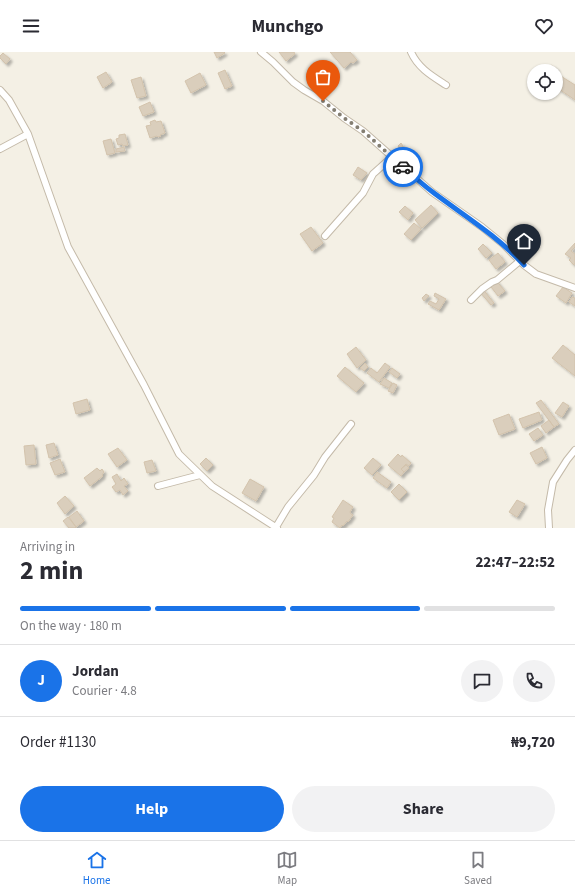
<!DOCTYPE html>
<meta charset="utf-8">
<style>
body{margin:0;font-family:"Source Sans 3",sans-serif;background:#f2f2f3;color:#2b2b33;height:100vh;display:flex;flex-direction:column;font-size:15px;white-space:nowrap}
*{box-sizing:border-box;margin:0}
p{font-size:13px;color:#7c7c81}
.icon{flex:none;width:22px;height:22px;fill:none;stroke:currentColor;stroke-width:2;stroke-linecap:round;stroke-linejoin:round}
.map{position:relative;height:476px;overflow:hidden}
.panel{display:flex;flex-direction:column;background:#fff;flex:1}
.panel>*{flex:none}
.buttons{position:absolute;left:527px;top:12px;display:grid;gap:8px}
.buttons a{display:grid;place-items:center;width:36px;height:36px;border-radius:50%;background:#fff;box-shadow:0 1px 3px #0004;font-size:20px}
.pin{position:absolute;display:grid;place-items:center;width:34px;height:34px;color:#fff;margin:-41px -17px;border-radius:50% 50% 50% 0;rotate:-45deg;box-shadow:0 0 4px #0007}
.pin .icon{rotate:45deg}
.courier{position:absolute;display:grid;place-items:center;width:40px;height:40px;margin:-20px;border:3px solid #1a73e8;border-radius:50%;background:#fff;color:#222;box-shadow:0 1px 5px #0007}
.overview em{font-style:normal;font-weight:700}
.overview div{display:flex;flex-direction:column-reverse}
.overview{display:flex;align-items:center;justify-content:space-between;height:68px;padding:0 20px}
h1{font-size:26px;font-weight:700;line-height:30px}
.bar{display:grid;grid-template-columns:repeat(4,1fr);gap:6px 4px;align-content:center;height:48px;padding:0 20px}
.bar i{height:5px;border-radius:3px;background:#e1e1e2}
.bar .active{background:#1a73e8}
.bar p{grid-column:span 4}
.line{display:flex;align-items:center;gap:10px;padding:0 20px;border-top:1px solid #e1e1e2}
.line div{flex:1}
.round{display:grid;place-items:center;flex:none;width:42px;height:42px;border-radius:21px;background:#f2f2f3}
.button{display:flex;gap:8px;margin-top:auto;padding:8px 20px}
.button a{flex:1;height:46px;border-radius:24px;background:#1a73e8;color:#fff;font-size:16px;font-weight:700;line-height:46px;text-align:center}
.button a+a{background:#f2f2f3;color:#2b2b33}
header{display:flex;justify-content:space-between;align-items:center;height:52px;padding:0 20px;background:#fff;font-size:18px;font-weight:700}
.tab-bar{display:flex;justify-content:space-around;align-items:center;height:56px;border-top:1px solid #e1e1e2;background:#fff;font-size:11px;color:#7c7c81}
.tab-bar a{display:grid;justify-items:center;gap:2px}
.tab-bar .active{color:#1a73e8}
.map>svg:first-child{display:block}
.building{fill:#dacebc;stroke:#d3c3ac;filter:url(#shadow)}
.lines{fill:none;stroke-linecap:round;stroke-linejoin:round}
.minor-casing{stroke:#c4baa9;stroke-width:8}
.minor{stroke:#fff;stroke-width:6}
.done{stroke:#847e72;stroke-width:4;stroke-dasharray:0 7.2}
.route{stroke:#1a73e8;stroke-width:5}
</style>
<header><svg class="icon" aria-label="menu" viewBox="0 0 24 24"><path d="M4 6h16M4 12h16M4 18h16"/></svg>Munchgo<svg class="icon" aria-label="heart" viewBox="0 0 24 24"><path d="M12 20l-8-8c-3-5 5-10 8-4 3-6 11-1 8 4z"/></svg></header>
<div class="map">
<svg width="575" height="476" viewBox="0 0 575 476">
<defs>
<filter id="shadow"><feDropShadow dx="2.5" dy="2.5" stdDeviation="1" flood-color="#0004"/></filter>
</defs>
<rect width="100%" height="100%" fill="#f4f0e5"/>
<!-- building -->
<path class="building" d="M214,0H224L225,1L217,6Z
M279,0H294L295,2L286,9Z
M330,0H350L357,8L353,11L351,10L344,16Z
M3,1L10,7L6,12L0,6V4Z
M551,13L557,17L556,19H547Z
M225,18L232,34L225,37L218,21Z
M106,20L112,30L103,36L97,25Z
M200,21L206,33L191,41L185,29Z
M556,21L575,33V48L556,35Z
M141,25L146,44L137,46L131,28Z
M150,50L154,60L143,64L139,55Z
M155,68L156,70L161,69L165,81L160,83L161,84L158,85L157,84L150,86L146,74L151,73L150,70Z
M125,82L128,93L123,94L122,92L118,93L116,87L119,86V83Z
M111,87L115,101L107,103L103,89Z
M401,91L403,94L400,97L398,94Z
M124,95L125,99L116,100V97Z
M358,115L367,121L361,128L353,123Z
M431,153L438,161L422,176L415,168Z
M405,154L413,161L408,168L399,160Z
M414,171L421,177L411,188L404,182Z
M311,175L323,191L312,199L300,182Z
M575,191V195L571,199L575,202V211L574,213L569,208L571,206L565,202Z
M483,192L492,201L486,206L478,197Z
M498,201L505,210L496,217L489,208Z
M494,226L505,239L498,244L488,231Z
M563,235L572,241L566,251L556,244Z
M482,236L494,251L491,253L479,239Z
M435,241L446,247L439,258L428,252L430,249L436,252L439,247L434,244Z
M426,242L429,244L424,249L422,246Z
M572,245L575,246V254L569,250Z
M563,293L575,303V324L552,306Z
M356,295L366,308L357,316L347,302Z
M365,311L368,315L364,319L360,316Z
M385,311L390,315L379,330L367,321L371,316L377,321Z
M345,315L364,331L356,340L337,324Z
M392,316L400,322L397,326L389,320Z
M384,326L392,331L389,336L380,332Z
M393,331L397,333L393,341L388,339Z
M87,347L90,358L76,362L73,351Z
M541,348L559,372L554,375L536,351Z
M563,350L569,354L562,365L555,361Z
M539,360L542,368L523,376L519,367Z
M509,362L515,377L499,383L493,368Z
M549,368L554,375L546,381L541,374Z
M538,376L543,383L534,389L529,382Z
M54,391L58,403L49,406L46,393Z
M34,393L36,412L26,413L24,394Z
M542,395L547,406L536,412L530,401Z
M118,396L127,408L117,415L108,402Z
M398,402L401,405L402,403L411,411L409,414L406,412L401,417L404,420L401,424L388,413Z
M206,406L213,413L207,419L200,412Z
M373,406L381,413L372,423L364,416Z
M60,407L65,420L55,423L50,411Z
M152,408L156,419L147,421L144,410Z
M406,413L409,416L404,420L401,417Z
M97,416L100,419L102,417L104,420L102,423L103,424L90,434L84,426Z
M377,420L391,430L387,436L373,426Z
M117,422L121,429L124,426L128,432L124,434L128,439L123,443L120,438L116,440L112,435L116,432L112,425Z
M250,427L264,435L256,449L242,441Z
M399,432L407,440L399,448L391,440Z
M65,444L74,454L65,462L57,451Z
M343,448L353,455L350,460L351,462L353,463L348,470L347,469L343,474L342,473L340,476L332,470L334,466L332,465Z
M517,448L525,452L517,465L509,460Z
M77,459L84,469L76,475L69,465Z
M68,465L76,475L75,476H69L63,469Z"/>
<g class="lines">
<defs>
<path id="minor" d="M261,0L273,10L293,30L304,38L323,49L344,66L363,79L432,140L482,175L503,192L524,213L536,222L575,236
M411,0C418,16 432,24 446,33
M0,38L9,48L28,82L68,195L144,333L179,402L212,434L277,476
M0,97L28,82
M325,184L363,141L373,122L392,105
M471,248L482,237L492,230L497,228L521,208
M158,434L200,423
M276,475L288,455L314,423L325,405L351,372
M549,476L548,458L553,430L567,408L575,398"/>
</defs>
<!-- minor casing -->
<use href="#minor" class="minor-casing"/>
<!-- minor -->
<use href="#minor" class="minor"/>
</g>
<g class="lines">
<!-- done -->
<path class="done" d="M323,49L344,66L363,79L403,115"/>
<!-- route -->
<path class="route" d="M403,115C413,124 423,133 434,141C466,165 496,183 524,213"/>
</g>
</svg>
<div class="buttons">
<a><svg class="icon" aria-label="locate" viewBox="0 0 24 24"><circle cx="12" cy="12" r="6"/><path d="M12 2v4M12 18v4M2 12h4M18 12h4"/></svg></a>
</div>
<div class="pin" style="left:323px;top:49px;background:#ea580c"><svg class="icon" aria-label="bag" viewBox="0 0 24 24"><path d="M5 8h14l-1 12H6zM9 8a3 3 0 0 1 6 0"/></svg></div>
<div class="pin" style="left:524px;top:213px;background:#1f2937"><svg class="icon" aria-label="home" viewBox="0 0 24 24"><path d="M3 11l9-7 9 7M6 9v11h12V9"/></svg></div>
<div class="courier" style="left:403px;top:115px"><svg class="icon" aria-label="car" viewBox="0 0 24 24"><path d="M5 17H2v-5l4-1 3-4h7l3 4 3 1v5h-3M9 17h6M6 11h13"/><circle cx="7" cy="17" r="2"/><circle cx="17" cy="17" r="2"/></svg></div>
</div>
<section class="panel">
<div class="overview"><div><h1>2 min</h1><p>Arriving in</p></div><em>22:47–22:52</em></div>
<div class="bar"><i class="active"></i><i class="active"></i><i class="active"></i><i></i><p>On the way · 180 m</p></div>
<div class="line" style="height:72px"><b class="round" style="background:#1a73e8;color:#fff">J</b><div><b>Jordan</b><p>Courier · 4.8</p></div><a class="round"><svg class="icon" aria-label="chat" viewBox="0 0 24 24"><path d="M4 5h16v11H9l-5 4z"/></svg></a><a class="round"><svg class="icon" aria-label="phone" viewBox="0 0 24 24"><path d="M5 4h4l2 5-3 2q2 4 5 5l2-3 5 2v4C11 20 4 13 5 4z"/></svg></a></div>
<div class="line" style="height:52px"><div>Order #1130</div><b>₦9,720</b></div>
<div class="button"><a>Help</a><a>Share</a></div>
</section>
<nav class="tab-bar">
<a class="active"><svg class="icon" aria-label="home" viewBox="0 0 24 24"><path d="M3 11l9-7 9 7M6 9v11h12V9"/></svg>Home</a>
<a><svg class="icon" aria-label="map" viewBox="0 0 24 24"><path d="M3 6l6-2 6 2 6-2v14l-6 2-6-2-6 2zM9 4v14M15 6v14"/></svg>Map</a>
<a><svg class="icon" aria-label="saved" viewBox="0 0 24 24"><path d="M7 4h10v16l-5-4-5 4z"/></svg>Saved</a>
</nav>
